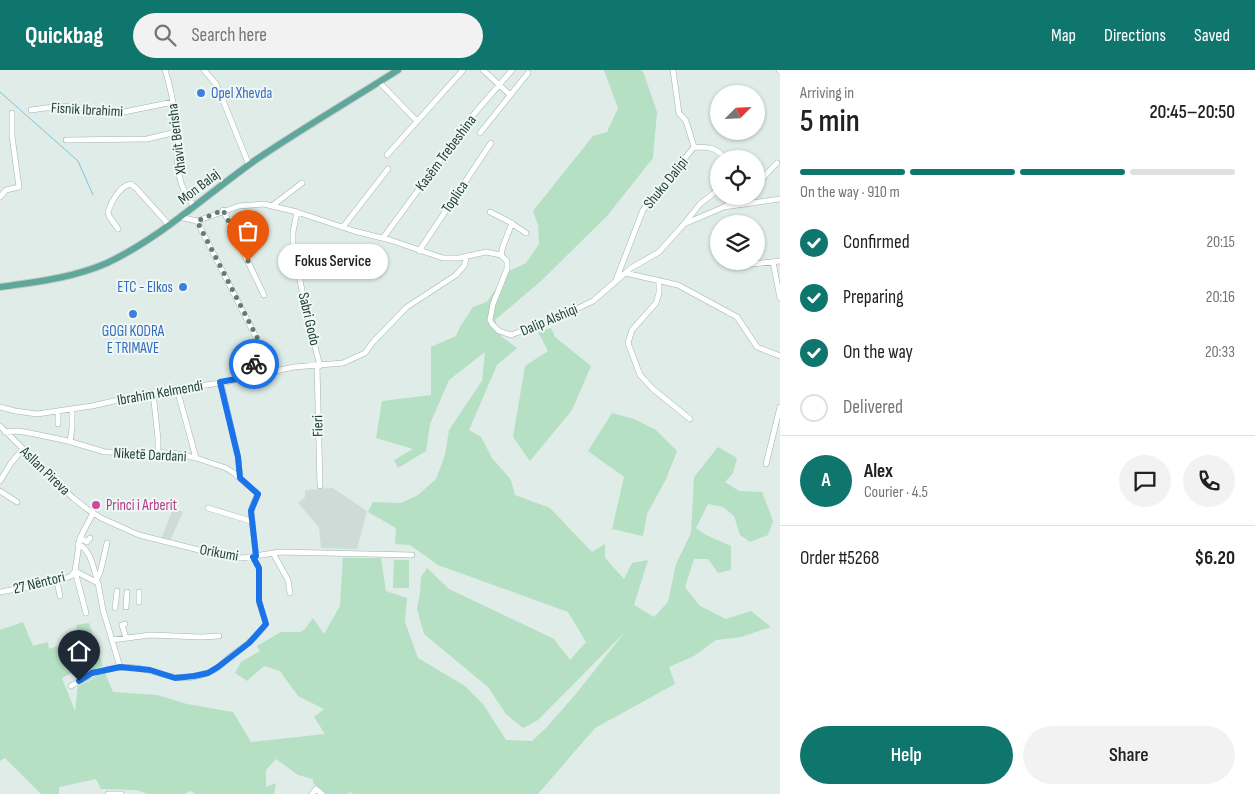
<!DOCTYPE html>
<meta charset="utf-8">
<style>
body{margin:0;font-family:"Sofia Sans Condensed",sans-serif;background:#f2f2f2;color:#202124;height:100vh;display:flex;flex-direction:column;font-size:19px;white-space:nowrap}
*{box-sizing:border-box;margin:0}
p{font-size:16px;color:#757577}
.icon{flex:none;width:28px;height:28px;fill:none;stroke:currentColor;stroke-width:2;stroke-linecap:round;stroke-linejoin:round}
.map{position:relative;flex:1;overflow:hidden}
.details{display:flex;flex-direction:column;background:#fff;width:475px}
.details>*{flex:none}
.needle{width:32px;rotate:66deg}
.buttons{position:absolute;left:710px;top:15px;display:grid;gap:10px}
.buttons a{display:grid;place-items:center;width:55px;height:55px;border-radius:50%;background:#fff;box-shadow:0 1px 4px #0004;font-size:25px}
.pin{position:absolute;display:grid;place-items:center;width:42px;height:42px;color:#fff;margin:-51px -21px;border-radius:50% 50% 50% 0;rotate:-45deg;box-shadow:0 0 5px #0007}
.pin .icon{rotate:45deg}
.courier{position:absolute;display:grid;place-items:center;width:50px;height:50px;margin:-25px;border:4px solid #1a73e8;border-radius:50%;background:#fff;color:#222;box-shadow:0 1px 6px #0007}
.bubble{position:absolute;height:35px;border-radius:18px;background:#fff;box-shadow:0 1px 4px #0004;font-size:16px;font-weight:600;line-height:35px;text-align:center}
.overview em{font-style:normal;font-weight:600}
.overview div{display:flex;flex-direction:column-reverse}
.overview{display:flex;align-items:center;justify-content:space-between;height:85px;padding:0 20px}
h1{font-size:32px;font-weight:600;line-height:38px}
.bar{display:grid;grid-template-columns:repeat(4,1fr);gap:8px 5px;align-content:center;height:60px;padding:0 20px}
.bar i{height:6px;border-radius:4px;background:#e0e0e0}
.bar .active{background:#0f766e}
.bar p{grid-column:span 4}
.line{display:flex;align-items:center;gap:12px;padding:0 20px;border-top:1px solid #e0e0e0}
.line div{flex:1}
.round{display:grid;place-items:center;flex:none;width:52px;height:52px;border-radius:26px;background:#f2f2f2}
ol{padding:0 20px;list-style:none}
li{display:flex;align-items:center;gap:15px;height:55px}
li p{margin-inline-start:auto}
li .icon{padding:5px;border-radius:50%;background:#0f766e;color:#fff;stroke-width:4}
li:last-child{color:#757577}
li i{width:28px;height:28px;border:2px solid #e0e0e0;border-radius:50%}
.cta{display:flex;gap:10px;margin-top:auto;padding:10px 20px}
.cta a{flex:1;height:58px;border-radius:30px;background:#0f766e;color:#fff;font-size:20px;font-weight:600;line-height:58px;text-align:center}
.cta a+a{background:#f2f2f2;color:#202124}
header{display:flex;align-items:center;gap:30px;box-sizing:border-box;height:70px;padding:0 25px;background:#0f766e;color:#fff}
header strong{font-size:24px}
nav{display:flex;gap:28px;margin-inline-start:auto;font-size:18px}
.search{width:350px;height:45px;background:#f2f2f2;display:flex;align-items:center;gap:12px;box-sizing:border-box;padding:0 18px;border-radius:28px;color:#757577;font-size:19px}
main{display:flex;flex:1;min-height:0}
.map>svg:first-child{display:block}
.built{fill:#cddcd7}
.green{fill:#b5e0c4}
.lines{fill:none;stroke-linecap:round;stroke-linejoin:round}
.stream{stroke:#80c4d8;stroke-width:1}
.minor-casing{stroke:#a1b4af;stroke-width:6}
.major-casing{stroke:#c0c9c7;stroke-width:8}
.minor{stroke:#fff;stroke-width:5}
.major{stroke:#5fa79a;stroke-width:6}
.done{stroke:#627b75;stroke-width:5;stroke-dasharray:0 9}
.route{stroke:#1a73e8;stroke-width:6}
.shop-dot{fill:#3f7fe0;stroke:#f0f8f5;stroke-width:2}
.hotel-dot{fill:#d1479c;stroke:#f0f8f5;stroke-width:2}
.labels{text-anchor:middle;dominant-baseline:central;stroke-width:4;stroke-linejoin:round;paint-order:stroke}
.shop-label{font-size:15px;fill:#366cbe;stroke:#f0f8f5;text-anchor:start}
.street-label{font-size:15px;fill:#1e3e38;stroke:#f0f8f5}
.hotel-label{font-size:15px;fill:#b23c85;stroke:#f0f8f5;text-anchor:start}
</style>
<header>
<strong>Quickbag</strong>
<div class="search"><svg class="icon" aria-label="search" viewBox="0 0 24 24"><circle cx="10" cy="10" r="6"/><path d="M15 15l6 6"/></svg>Search here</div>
<nav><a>Map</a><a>Directions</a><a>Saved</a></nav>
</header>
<main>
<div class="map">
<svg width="780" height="724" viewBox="0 0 780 724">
<rect width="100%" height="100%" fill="#dfece7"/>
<!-- built -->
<path class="built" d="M333,418L367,441L357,479L321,478L319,457L298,433L305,427V420Z
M173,439L183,442L170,471L161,469Z"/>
<!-- green -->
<path class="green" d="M604,0H641L644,4L657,42L653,88L607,146L541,211L495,250L502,267L517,278L497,295L469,360L481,367L492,388L511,410L515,425L550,438L592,482L605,474V488L624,509L632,493L648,490L634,535L654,547L668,532L676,494L691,463L694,407L718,377L737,388L733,403L725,412L739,421L762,422L773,451L768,465L750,472L740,465L734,446L723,437L708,434L696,458L706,465L731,476V500L718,503L708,489H694L685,517L700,536L726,549L751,541L771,557L741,567L716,570L694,586L669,597L675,614L595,658L538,724H353L350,722L348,724H326L313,713V709L298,705L276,689L266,700V717L276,713L274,724H195L191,721L184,724H148L136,720L101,719L96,709L59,717V724H41L5,688L0,691V560L23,552L33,576L48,572L49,579L57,576L60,580L79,571L76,555L89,553L103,596L82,604L79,599L62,608L75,641L78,616L105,603L113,622L157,625L187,634L233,642L251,672L325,664L314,647L324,639L298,626L280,601L264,596L247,611L235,603L241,592L260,581L257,576L281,562H300L304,560L313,548L324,564L340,536L343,488H381L386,521L407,528L405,552L418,588L465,616L483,634L506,670L532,671L547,657L575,625L625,562L538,650L523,658L506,644L488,617L424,564L417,539L420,523L421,507L427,498L449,519L554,569L570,590L586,572L568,542L438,495L410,475L395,474L396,458L368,442L373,432L401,433L418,425L436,409L445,385L449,360L482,311L485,282L449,310L430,354L426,381L398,398L394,390L413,379L376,368L382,331L431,325V277L456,266L460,257L473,237L487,232L507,202L526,193L539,174L538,155L533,141L593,66L607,62L618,38Z
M551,258L555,267L591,296L572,340L530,391L513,367L525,296L548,281L538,262Z
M612,343L634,349L656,360L677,381L666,409L647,444L643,466L612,459L624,407L588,381Z
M394,490H409V518H393Z"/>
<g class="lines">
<!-- stream -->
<path class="stream" d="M0,22L78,91L93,125"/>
<defs>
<path id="minor" d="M165,0C170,15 173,31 175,46C179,77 171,110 194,136
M204,0L216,14L220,23L249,95
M483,0L509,24
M673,0L679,43L686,51L694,77
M779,0L780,1
M379,12L417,51
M31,40L61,36L124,42L173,32
M480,63L528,3
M66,70L147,69L176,62
M387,85L463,0
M756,115L777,93
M0,127L6,120L19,117L12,66V43
M272,136L302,113
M724,137L740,126
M223,140L264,225
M297,142L293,162V174L306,241L320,296
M490,142L508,151L526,163
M180,147L197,151L239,136L264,134L297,142L354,161L390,170L443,188H459L486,182L501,185L507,191V199L493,234L490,250L492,254L499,261L511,265L560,247L593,231L631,198L659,182L684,154L724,137L780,129
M197,151L263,281V285L243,308
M684,154L700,134L719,119
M343,157L388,99
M118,159L109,146L108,142C111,132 119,117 130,114L135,117L169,155
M383,168L474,44L512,0
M419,181L491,73
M501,185L503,176L512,153
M773,192L780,228
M753,194L780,191
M625,203L678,215L737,247L757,277L780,286
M616,210L643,140L694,77C708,77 717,77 725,89
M659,210V223L656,233L632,260L628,273L640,305L653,319L690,349
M317,296L320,416
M221,313L238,387L240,407
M177,319L196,388
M153,322L158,369V384
M0,337L15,341L37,344L92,336L153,322L221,313L294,297L343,293L365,283L373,272L407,237L456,205L464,196L467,186
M58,354V341
M0,356L73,428L87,439L101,448L139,465L223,486L242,488L280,482L412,485
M5,362L18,361L30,363L68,371L105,382L173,383L196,388L226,398L234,403L258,424L253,434L251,441L256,486
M70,372L72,358V339
M766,394L780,337
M0,411L11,393L23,379
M0,421L17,432
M208,438L251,451
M80,468L87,472L90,468
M78,474C91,480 93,497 97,509
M273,483L288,510L290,523
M75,501L98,513L103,540L120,597
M75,501L86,543
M96,510L100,503L107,473
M57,511L60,526
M0,522L56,512L71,506L75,501L80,468L93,443
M139,532V522
M126,537L127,522
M115,538L117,521
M125,554L122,555L126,568
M112,570L150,565L201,567L219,566
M71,616C96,600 121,592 151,601C172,607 186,612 207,603C218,600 224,591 232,585C244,576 257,568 266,554L259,531V498L253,487
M108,724H121
M312,724L316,719L322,724"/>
<path id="major" d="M0,217C36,212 73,208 107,193C162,167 207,124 257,89C303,58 351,30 398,0"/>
</defs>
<!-- minor casing -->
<use href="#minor" class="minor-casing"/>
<!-- major casing -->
<use href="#major" class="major-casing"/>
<!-- minor -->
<use href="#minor" class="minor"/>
<!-- major -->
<use href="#major" class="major"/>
</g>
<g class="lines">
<!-- done -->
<path class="done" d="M248,191L223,140L197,151L263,279L262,286L254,294"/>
<!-- route -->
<path class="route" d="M79,611L92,603L120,597L150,600L175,608L194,606L208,603L218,597L249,573L266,554L259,531V498L253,487L256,486L251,441L258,424L240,408L238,387L220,312L242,308L254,294"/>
</g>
<!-- markers -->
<g class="shop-dot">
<circle cx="201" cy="23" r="5"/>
<circle cx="183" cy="217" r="5"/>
<circle cx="133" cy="244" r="5"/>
</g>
<circle class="hotel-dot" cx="96" cy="435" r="5"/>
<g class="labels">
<!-- shop labels -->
<g class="shop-label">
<text x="211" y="23">Opel Xhevda</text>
<text x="173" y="217" text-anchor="end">ETC - Elkos</text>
<text x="133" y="261" text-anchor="middle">GOGI KODRA<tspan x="133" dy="17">E TRIMAVE</tspan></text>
</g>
<!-- street labels -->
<g class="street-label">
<text transform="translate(87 40) rotate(3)">Fisnik Ibrahimi</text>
<text transform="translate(177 69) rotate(-97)">Xhavit Berisha</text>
<text transform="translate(446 83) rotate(-53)">Kasëm Trebeshina</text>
<text transform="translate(666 113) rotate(-51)">Shuko Dalipi</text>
<text transform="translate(199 117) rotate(-37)">Mon Balaj</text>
<text transform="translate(455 127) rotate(-56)">Toplica</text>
<text transform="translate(309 249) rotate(77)">Sabri Godo</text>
<text transform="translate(549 250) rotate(-23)">Dalip Alshiqi</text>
<text transform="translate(160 323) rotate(-10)">Ibrahim Kelmendi</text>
<text transform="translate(318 356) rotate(-91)">Fieri</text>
<text transform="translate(150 385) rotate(3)">Niketë Dardani</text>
<text transform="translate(45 401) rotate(44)">Asllan Pireva</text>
<text transform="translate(219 483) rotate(10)">Orikumi</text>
<text transform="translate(39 513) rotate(-14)">27 Nëntori</text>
</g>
<!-- hotel labels -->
<g class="hotel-label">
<text x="106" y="435">Princi i Arberit</text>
</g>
</g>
</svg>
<div class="buttons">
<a><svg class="needle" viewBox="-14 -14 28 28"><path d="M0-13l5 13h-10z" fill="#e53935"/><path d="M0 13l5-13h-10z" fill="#757577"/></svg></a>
<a><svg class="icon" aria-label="locate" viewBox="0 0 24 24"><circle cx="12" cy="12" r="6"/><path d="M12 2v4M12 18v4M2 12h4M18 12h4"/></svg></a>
<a><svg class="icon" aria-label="layers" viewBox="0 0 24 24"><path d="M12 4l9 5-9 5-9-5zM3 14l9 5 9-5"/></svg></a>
</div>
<div class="pin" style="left:248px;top:191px;background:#ea580c"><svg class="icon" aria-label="bag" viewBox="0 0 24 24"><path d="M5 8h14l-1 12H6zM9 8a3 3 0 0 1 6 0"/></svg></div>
<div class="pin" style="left:79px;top:611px;background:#1f2937"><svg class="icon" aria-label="home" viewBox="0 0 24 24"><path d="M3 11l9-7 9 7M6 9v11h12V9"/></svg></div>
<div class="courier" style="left:254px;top:294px"><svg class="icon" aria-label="bike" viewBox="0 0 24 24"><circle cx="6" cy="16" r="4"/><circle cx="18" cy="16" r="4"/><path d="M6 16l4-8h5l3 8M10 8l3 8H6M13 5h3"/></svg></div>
<div class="bubble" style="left:278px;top:174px;width:110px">Fokus Service</div>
</div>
<section class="details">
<div class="overview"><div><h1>5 min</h1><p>Arriving in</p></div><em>20:45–20:50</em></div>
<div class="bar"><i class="active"></i><i class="active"></i><i class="active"></i><i></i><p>On the way · 910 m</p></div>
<ol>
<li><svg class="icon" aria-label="check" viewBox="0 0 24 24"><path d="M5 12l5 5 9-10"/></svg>Confirmed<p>20:15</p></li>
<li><svg class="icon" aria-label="check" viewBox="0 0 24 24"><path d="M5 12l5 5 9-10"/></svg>Preparing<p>20:16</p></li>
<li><svg class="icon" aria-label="check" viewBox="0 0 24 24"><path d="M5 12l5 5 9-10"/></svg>On the way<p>20:33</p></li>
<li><i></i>Delivered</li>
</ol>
<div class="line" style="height:90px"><b class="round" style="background:#0f766e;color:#fff">A</b><div><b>Alex</b><p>Courier · 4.5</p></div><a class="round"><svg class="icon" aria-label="chat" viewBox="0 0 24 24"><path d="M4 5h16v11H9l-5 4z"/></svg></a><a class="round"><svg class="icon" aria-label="phone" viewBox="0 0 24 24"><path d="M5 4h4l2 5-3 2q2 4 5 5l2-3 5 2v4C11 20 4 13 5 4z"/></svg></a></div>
<div class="line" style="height:65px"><div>Order #5268</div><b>$6.20</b></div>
<div class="cta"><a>Help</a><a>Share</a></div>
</section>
</main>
